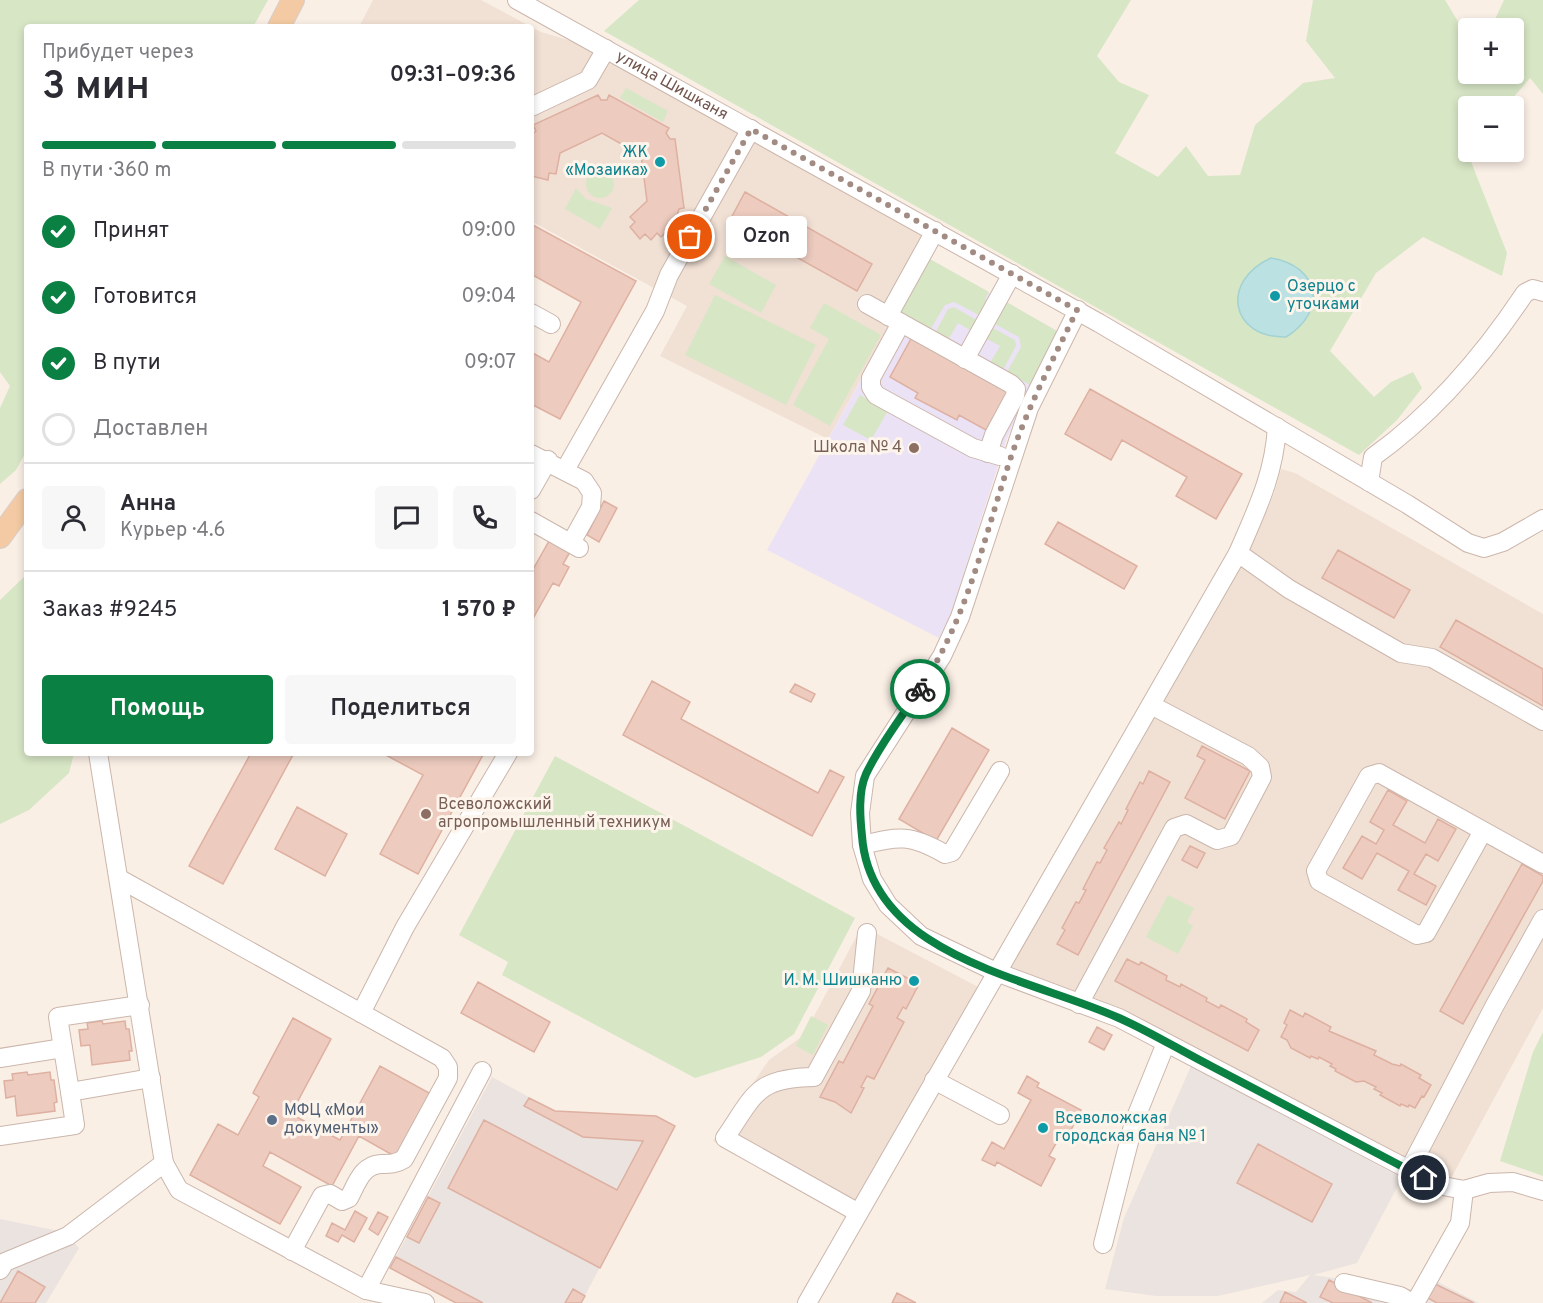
<!DOCTYPE html>
<html lang="ru">
<meta charset="utf-8">
<style>
body{margin:0;font-family:Overpass,sans-serif;background:#f7f7f7;color:#2b2b33;height:100vh;display:flex;flex-direction:column;font-size:22px;white-space:nowrap}
*{box-sizing:border-box;margin:0}
p{font-size:20px;color:#7c7c81}
.icon{flex:none;width:33px;height:33px;fill:none;stroke:currentColor;stroke-width:2;stroke-linecap:round;stroke-linejoin:round}
.map{position:relative;flex:1;overflow:hidden}
.details{position:absolute;left:24px;top:24px;width:510px;height:732px;display:flex;flex-direction:column;background:#fff;border-radius:6px;box-shadow:0 3px 9px #0003}
.details>*{flex:none}
.fabs{position:absolute;left:1458px;top:18px;display:grid;gap:12px}
.fabs a{display:grid;place-items:center;width:66px;height:66px;border-radius:6px;background:#fff;box-shadow:0 3px 9px #0003;font-size:30px}
.pin{position:absolute;display:grid;place-items:center;width:51px;height:51px;color:#fff;margin:-26px;border:3px solid #fff;border-radius:50%;box-shadow:0 2px 6px #0007}
.courier{position:absolute;display:grid;place-items:center;width:60px;height:60px;margin:-30px;border:4px solid #0b8043;border-radius:50%;background:#fff;color:#222;box-shadow:0 2px 8px #0007}
.bubble{position:absolute;height:42px;border-radius:6px;background:#fff;box-shadow:0 3px 9px #0003;font-size:20px;font-weight:600;line-height:42px;text-align:center}
.summary em{font-style:normal;font-weight:600}
.summary div{display:flex;flex-direction:column-reverse}
.summary{display:flex;align-items:center;justify-content:space-between;height:102px;padding:0 18px}
h1{font-size:39px;font-weight:600;line-height:45px}
.bar{display:grid;grid-template-columns:repeat(4,1fr);gap:9px 6px;align-content:center;height:72px;padding:0 18px}
.bar i{height:8px;border-radius:4px;background:#e1e1e2}
.bar .on{background:#0b8043}
.bar p{grid-column:span 4}
.line{display:flex;align-items:center;gap:15px;padding:0 18px;border-top:2px solid #e1e1e2}
.line div{flex:1}
.round{display:grid;place-items:center;flex:none;width:63px;height:63px;border-radius:6px;background:#f7f7f7}
ol{padding:0 18px;list-style:none}
li{display:flex;align-items:center;gap:18px;height:66px}
li p{margin-inline-start:auto}
li .icon{padding:6px;border-radius:50%;background:#0b8043;color:#fff;stroke-width:4}
li:last-child{color:#7c7c81}
li i{width:33px;height:33px;border:3px solid #e1e1e2;border-radius:50%}
.action{display:flex;gap:12px;margin-top:auto;padding:12px 18px}
.action a{flex:1;height:69px;border-radius:6px;background:#0b8043;color:#fff;font-size:24px;font-weight:600;line-height:69px;text-align:center}
.action a+a{background:#f7f7f7;color:#2b2b33}
.map>svg:first-child{display:block}
.residential{fill:#f1e0d4}
.industrial{fill:#eae3df}
.education{fill:#ece2f6}
.green{fill:#d7e6c5}
.water{fill:#bbe1e2;stroke:#a3d2d3;stroke-width:1.5}
.building{fill:#edcbbf;stroke:#deb0a1;stroke-width:1.5}
.lines{fill:none;stroke-linecap:round;stroke-linejoin:round}
.minor-casing{stroke:#cbb6ac;stroke-width:20}
.major-casing{stroke:#d7cfcd;stroke-width:24}
.minor{stroke:#fff;stroke-width:18}
.major{stroke:#f3caa3;stroke-width:22}
.done{stroke:#a18b82;stroke-width:6;stroke-dasharray:0 10.8}
.route{stroke:#0b8043;stroke-width:8}
.culture-dot{fill:#0f9aa8;stroke:#fdf4eb;stroke-width:2}
.education-dot{fill:#8d6e63;stroke:#fdf4eb;stroke-width:2}
.service-dot{fill:#5c6f8a;stroke:#fdf4eb;stroke-width:2}
.labels{text-anchor:middle;dominant-baseline:central;stroke-width:6;stroke-linejoin:round;paint-order:stroke}
.street-label{font-size:16px;fill:#71554d;stroke:#fdf4eb}
.culture-label{font-size:16px;fill:#0d838f;stroke:#fdf4eb;text-anchor:end}
.education-label{font-size:16px;fill:#785e54;stroke:#fdf4eb;text-anchor:end}
.service-label{font-size:16px;fill:#4e5e75;stroke:#fdf4eb;text-anchor:start}
</style>
<div class="map">
<svg width="1543" height="1303" viewBox="0 0 1543 1303">
<rect width="100%" height="100%" fill="#faefe5"/>
<!-- residential -->
<path class="residential" d="M373,0H481L541,32L575,42L936,243L828,439L660,356L687,306L531,221V27H359Z
M1281,469L1295,473L1543,614V1008L1449,1182L1006,971L1248,550L1274,494Z
M862,926L982,989L850,1215L713,1141L769,1060L804,1035Z"/>
<!-- industrial -->
<path class="industrial" d="M1191,1066L1402,1178L1357,1263L1313,1275L1416,1290L1424,1275L1479,1303H1262L1278,1290L1296,1292L1310,1275L1218,1296H1156L1105,1289L1124,1218Z
M492,1077L555,1111L656,1116L675,1126L581,1303H456L390,1268Z
M0,1219L64,1232L79,1248L46,1303H0Z"/>
<!-- education -->
<path class="education" d="M928,258L1057,331L1007,438L951,613L939,638L767,550Z"/>
<!-- green -->
<path class="green" d="M0,0H268L253,27H27V450L16,470L0,484V408L10,386L0,372Z
M639,0H1131L1097,56L1119,82L1149,95L1115,153L1158,177L1186,146L1208,176L1240,175L1255,125L1303,83L1335,78L1306,41L1313,0H1445L1468,38V74H1514V28H1491L1504,0H1543V94L1530,78L1506,106H1468V154L1507,253L1502,276L1423,237L1376,273L1330,351L1374,397L1391,382L1413,372L1422,388L1397,420L1359,455L604,31Z
M626,88L668,111L663,122L620,98Z
M586 184a14 14 0 1 1 28 0a14 14 0 1 1-28 0Z
M576,188L586,199L612,208L600,229L565,209Z
M725,256L776,285L761,313L709,284Z
M928,258L989,292L985,299L991,302L983,317L954,302L945,305L930,330L898,312Z
M715,295L816,345L786,405L685,355Z
M1003,300L1057,331L1032,386L1007,372L1021,347L1019,337L991,322Z
M824,303L881,335L830,426L793,405L829,339L810,328Z
M954,307L980,322L977,328L970,330L958,323L948,340L935,333L948,309Z
M989,326L1015,340L1016,346L1003,370L990,363L1000,346L987,339L985,333Z
M860,395L888,411L871,440L843,425Z
M27,574V753H74L69,773L29,810L0,824V600Z
M555,756L855,918L794,1034L761,1057L695,1078L502,975L508,962L459,935Z
M1168,895L1194,908L1187,922L1193,926L1178,954L1146,937Z
M811,1016L828,1025L813,1055L796,1046Z
M1543,1032V1176L1500,1161L1533,1052Z"/>
<!-- water -->
<path class="water" d="M1271,258C1320,266 1328,311 1286,337C1230,338 1220,281 1271,258Z"/>
<!-- building -->
<path class="building" d="M598,95L601,100H607L609,95L669,128L666,133L670,139H675L684,208L679,209L677,215L680,219L661,237L657,233L651,240L645,234L640,239L630,227L635,222L630,217L647,201L641,155L602,133L560,153L556,174L549,173L548,180L531,176V135L536,131L533,125Z
M745,192L872,264L857,291L730,220Z
M531,224L636,281L560,419L531,404V352L549,362L581,302L531,274Z
M912,337L1009,390L986,430L959,415L957,420L915,398L918,393L890,377Z
M1090,389L1242,474L1216,519L1176,496L1187,477L1122,440L1111,460L1065,434Z
M604,501L617,508L599,542L587,535Z
M1058,522L1137,566L1124,589L1045,544Z
M549,541L570,552L563,564L569,567L559,586L553,583L531,622V573Z
M1338,550L1410,590L1394,618L1322,578Z
M1456,620L1543,669V706L1440,647Z
M652,681L690,702L681,719L818,793L830,770L844,777L812,836L623,735Z
M795,684L815,694L811,702L790,692Z
M952,728L989,750L936,841L899,819Z
M1202,746L1250,771L1225,819L1185,798L1205,760L1197,756Z
M251,753H294L223,884L189,866Z
M382,753H484L418,874L380,854L423,775Z
M1149,771L1170,782L1078,955L1057,944L1065,930L1062,928L1076,902L1079,903L1086,890L1083,889L1097,862L1100,863L1107,850L1104,848L1119,822L1121,824L1128,810L1126,809L1140,782L1143,784Z
M1388,790L1407,801L1393,825L1425,843L1438,819L1456,829L1438,861L1426,854L1414,874L1436,886L1426,905L1398,890L1409,871L1377,853L1362,879L1343,868L1362,836L1376,844L1384,830L1370,822Z
M297,807L347,834L325,876L275,849Z
M1190,846L1205,853L1197,868L1182,860Z
M1522,864L1543,876V881L1463,1024L1440,1011Z
M1127,959L1139,965L1141,962L1167,976L1166,980L1180,987L1181,984L1207,998L1206,1001L1219,1008L1221,1005L1247,1019L1246,1022L1259,1030L1248,1051L1115,981Z
M888,968L919,984L906,1009L903,1007L897,1018L904,1022L874,1079L867,1076L861,1087L864,1088L851,1113L835,1102L820,1097L839,1061L843,1063L873,1006L869,1004Z
M478,982L550,1022L534,1052L461,1013Z
M1290,1010L1303,1017L1305,1013L1331,1027L1329,1031L1376,1051L1374,1055L1392,1064L1400,1066L1401,1064L1421,1075L1419,1078L1431,1085L1424,1097L1422,1096L1415,1108L1409,1105L1408,1107L1401,1104L1400,1106L1380,1095L1382,1093L1374,1089L1376,1087L1364,1081L1356,1082L1335,1071L1336,1069L1330,1066L1332,1064L1319,1057L1318,1059L1311,1056L1310,1058L1291,1048L1287,1040L1281,1037L1287,1025L1284,1023Z
M293,1018L331,1039L291,1114L340,1140L380,1066L431,1094L396,1157L359,1136L332,1186L270,1152L263,1166L301,1187L280,1224L190,1175L218,1124L238,1135L259,1097L253,1093Z
M102,1021L103,1024L125,1021L126,1029H129L132,1051H129L130,1060L92,1065L90,1045L81,1046L79,1030L88,1029L87,1023Z
M1097,1027L1112,1035L1104,1050L1089,1042Z
M27,1072L28,1075L50,1072L51,1080H54L57,1102L54,1103L55,1111L17,1116L15,1096L6,1098L4,1081L13,1080L12,1074Z
M1027,1076L1039,1083L1037,1087L1081,1110L1068,1136L1062,1133L1049,1156L1055,1159L1041,1186L997,1162L995,1166L982,1160L992,1142L1004,1149L1031,1100L1018,1093Z
M529,1098L555,1111L656,1116L675,1126L600,1268L448,1188L484,1120L617,1190L643,1141L583,1137L524,1106Z
M1258,1144L1332,1184L1312,1222L1237,1183Z
M428,1197L440,1203L419,1243L407,1237Z
M355,1211L367,1218L354,1242L342,1235L338,1242L326,1236L332,1223L345,1230Z
M378,1212L388,1217L378,1235L369,1229Z
M396,1257L483,1303H456L390,1268Z
M18,1271L45,1287L35,1303H0Z
M1329,1280L1372,1303H1333L1320,1297Z
M1433,1283L1474,1303H1437L1426,1297Z
M573,1289L585,1296L581,1303H565Z
M1285,1292L1307,1303H1280Z
M897,1293L916,1303H892Z"/>
<g class="lines">
<defs>
<g id="minor">
<path id="s1" d="M517,0L1099,323L1407,504L1468,543L1484,548L1503,542L1543,519"/>
<path d="M531,107L588,80L606,49"/>
<path d="M867,304L1011,384L1016,389L1015,396L994,435L988,453"/>
<path d="M1078,310L1029,408L960,617L942,656L865,776L860,813L862,845L872,879L888,905L921,936L996,972L1119,1018L1438,1185L1464,1190L1489,1183L1513,1182L1543,1191"/>
<path d="M531,313L551,324"/>
<path d="M888,316L935,231"/>
<path d="M901,323L871,378V387L876,395L973,448L1000,456"/>
<path d="M965,359L1012,274"/>
<path d="M531,454L584,481L592,493L591,507L571,543"/>
<path d="M565,470L655,311L669,275L751,129"/>
<path d="M1369,482L1373,457C1435,413 1483,356 1525,293L1533,289L1543,292"/>
<path d="M531,490L548,460"/>
<path d="M531,521L579,548"/>
<path d="M1238,553L1289,589L1401,653L1432,658L1543,721"/>
<path d="M1483,831L1426,933L1417,935L1319,881L1316,871L1369,776L1379,773L1543,864"/>
<path d="M862,845C900,836 910,834 945,854L952,852L1000,771"/>
<path d="M120,879L442,1058L448,1067V1078L404,1159C396,1164 390,1164 381,1164C362,1165 357,1183 349,1198L342,1201L330,1194L322,1196L292,1251"/>
<path d="M1079,1004L1174,828L1186,824L1217,840L1231,836L1262,777L1260,767L1248,756L1151,705"/>
<path d="M140,1005L58,1017L70,1092L151,1078"/>
<path d="M361,1013L405,927L508,753"/>
<path d="M0,1058L63,1048"/>
<path d="M934,1080L1000,1115"/>
<path d="M0,1136L75,1125L70,1092"/>
<path d="M164,1163L179,1190L366,1290L425,1303"/>
<path d="M1409,1170L1495,1005L1543,919"/>
<path d="M857,1212L725,1138C755,1094 756,1078 814,1077L861,991L867,933"/>
<path d="M1103,1244L1134,1122L1166,1043"/>
<path d="M0,1270L5,1262L68,1236L164,1163L98,753"/>
<path d="M1344,1283L1400,1296L1412,1303"/>
<path d="M366,1290L482,1071"/>
<path d="M807,1303L1238,553C1257,509 1274,475 1277,427"/>
<path d="M1415,1303L1460,1223L1464,1190"/>
</g>
<path id="major" d="M279,27L293,0
M0,537L27,500"/>
</defs>
<!-- minor casing -->
<use href="#minor" class="minor-casing"/>
<!-- major casing -->
<use href="#major" class="major-casing"/>
<!-- minor -->
<use href="#minor" class="minor"/>
<!-- major -->
<use href="#major" class="major"/>
</g>
<g class="lines">
<!-- done -->
<path class="done" d="M690,237L751,129L1077,310C1053,360 1027,408 1010,460C983,541 968,617 920,689"/>
<!-- route -->
<path class="route" d="M920,689C902,717 880,744 866,774C858,792 860,817 862,836C871,957 1031,978 1119,1018C1151,1032 1181,1051 1211,1066C1282,1103 1353,1141 1424,1178"/>
</g>
<!-- markers -->
<g class="culture-dot">
<circle cx="660" cy="162" r="6"/>
<circle cx="1275" cy="296" r="6"/>
<circle cx="914" cy="981" r="6"/>
<circle cx="1043" cy="1128" r="6"/>
</g>
<g class="education-dot">
<circle cx="914" cy="448" r="6"/>
<circle cx="426" cy="814" r="6"/>
</g>
<circle class="service-dot" cx="272" cy="1120" r="6"/>
<g class="labels">
<!-- street labels -->
<g class="street-label">
<text stroke="none"><textPath href="#s1" startOffset="177">улица Шишканя</textPath></text>
</g>
<!-- culture labels -->
<g class="culture-label">
<text x="648" y="153">ЖК<tspan x="648" dy="18">«Мозаика»</tspan></text>
<text x="1287" y="287" text-anchor="start">Озерцо с<tspan x="1287" dy="18">уточками</tspan></text>
<text x="902" y="981">И. М. Шишканю</text>
<text x="1055" y="1119" text-anchor="start">Всеволожская<tspan x="1055" dy="18">городская баня № 1</tspan></text>
</g>
<!-- education labels -->
<g class="education-label">
<text x="902" y="448">Школа № 4</text>
<text x="438" y="805" text-anchor="start">Всеволожский<tspan x="438" dy="18">агропромышленный техникум</tspan></text>
</g>
<!-- service labels -->
<g class="service-label">
<text x="284" y="1111">МФЦ «Мои<tspan x="284" dy="18">документы»</tspan></text>
</g>
</g>
</svg>
<div class="fabs">
<a>+</a>
<a>−</a>
</div>
<div class="pin" style="left:690px;top:237px;background:#ea580c"><svg class="icon" aria-label="bag" viewBox="0 0 24 24"><path d="M5 8h14l-1 12H6zM9 8a3 3 0 0 1 6 0"/></svg></div>
<div class="pin" style="left:1424px;top:1178px;background:#1f2937"><svg class="icon" aria-label="home" viewBox="0 0 24 24"><path d="M3 11l9-7 9 7M6 9v11h12V9"/></svg></div>
<div class="courier" style="left:920px;top:689px"><svg class="icon" aria-label="bike" viewBox="0 0 24 24"><circle cx="6" cy="16" r="4"/><circle cx="18" cy="16" r="4"/><path d="M6 16l4-8h5l3 8M10 8l3 8H6M13 5h3"/></svg></div>
<div class="bubble" style="left:726px;top:216px;width:81px">Ozon</div>
<section class="details">
<div class="summary"><div><h1>3 мин</h1><p>Прибудет через</p></div><em>09:31–09:36</em></div>
<div class="bar"><i class="on"></i><i class="on"></i><i class="on"></i><i></i><p>В пути · 360 m</p></div>
<ol>
<li><svg class="icon" aria-label="check" viewBox="0 0 24 24"><path d="M5 12l5 5 9-10"/></svg>Принят<p>09:00</p></li>
<li><svg class="icon" aria-label="check" viewBox="0 0 24 24"><path d="M5 12l5 5 9-10"/></svg>Готовится<p>09:04</p></li>
<li><svg class="icon" aria-label="check" viewBox="0 0 24 24"><path d="M5 12l5 5 9-10"/></svg>В пути<p>09:07</p></li>
<li><i></i>Доставлен</li>
</ol>
<div class="line" style="height:108px"><a class="round"><svg class="icon" aria-label="person" viewBox="0 0 24 24"><circle cx="12" cy="8" r="4"/><path d="M4 21q1-7 8-7t8 7"/></svg></a><div><b>Анна</b><p>Курьер · 4.6</p></div><a class="round"><svg class="icon" aria-label="chat" viewBox="0 0 24 24"><path d="M4 5h16v11H9l-5 4z"/></svg></a><a class="round"><svg class="icon" aria-label="phone" viewBox="0 0 24 24"><path d="M5 4h4l2 5-3 2q2 4 5 5l2-3 5 2v4C11 20 4 13 5 4z"/></svg></a></div>
<div class="line" style="height:78px"><div>Заказ #9245</div><b>1 570 ₽</b></div>
<div class="action"><a>Помощь</a><a>Поделиться</a></div>
</section>
</div>
